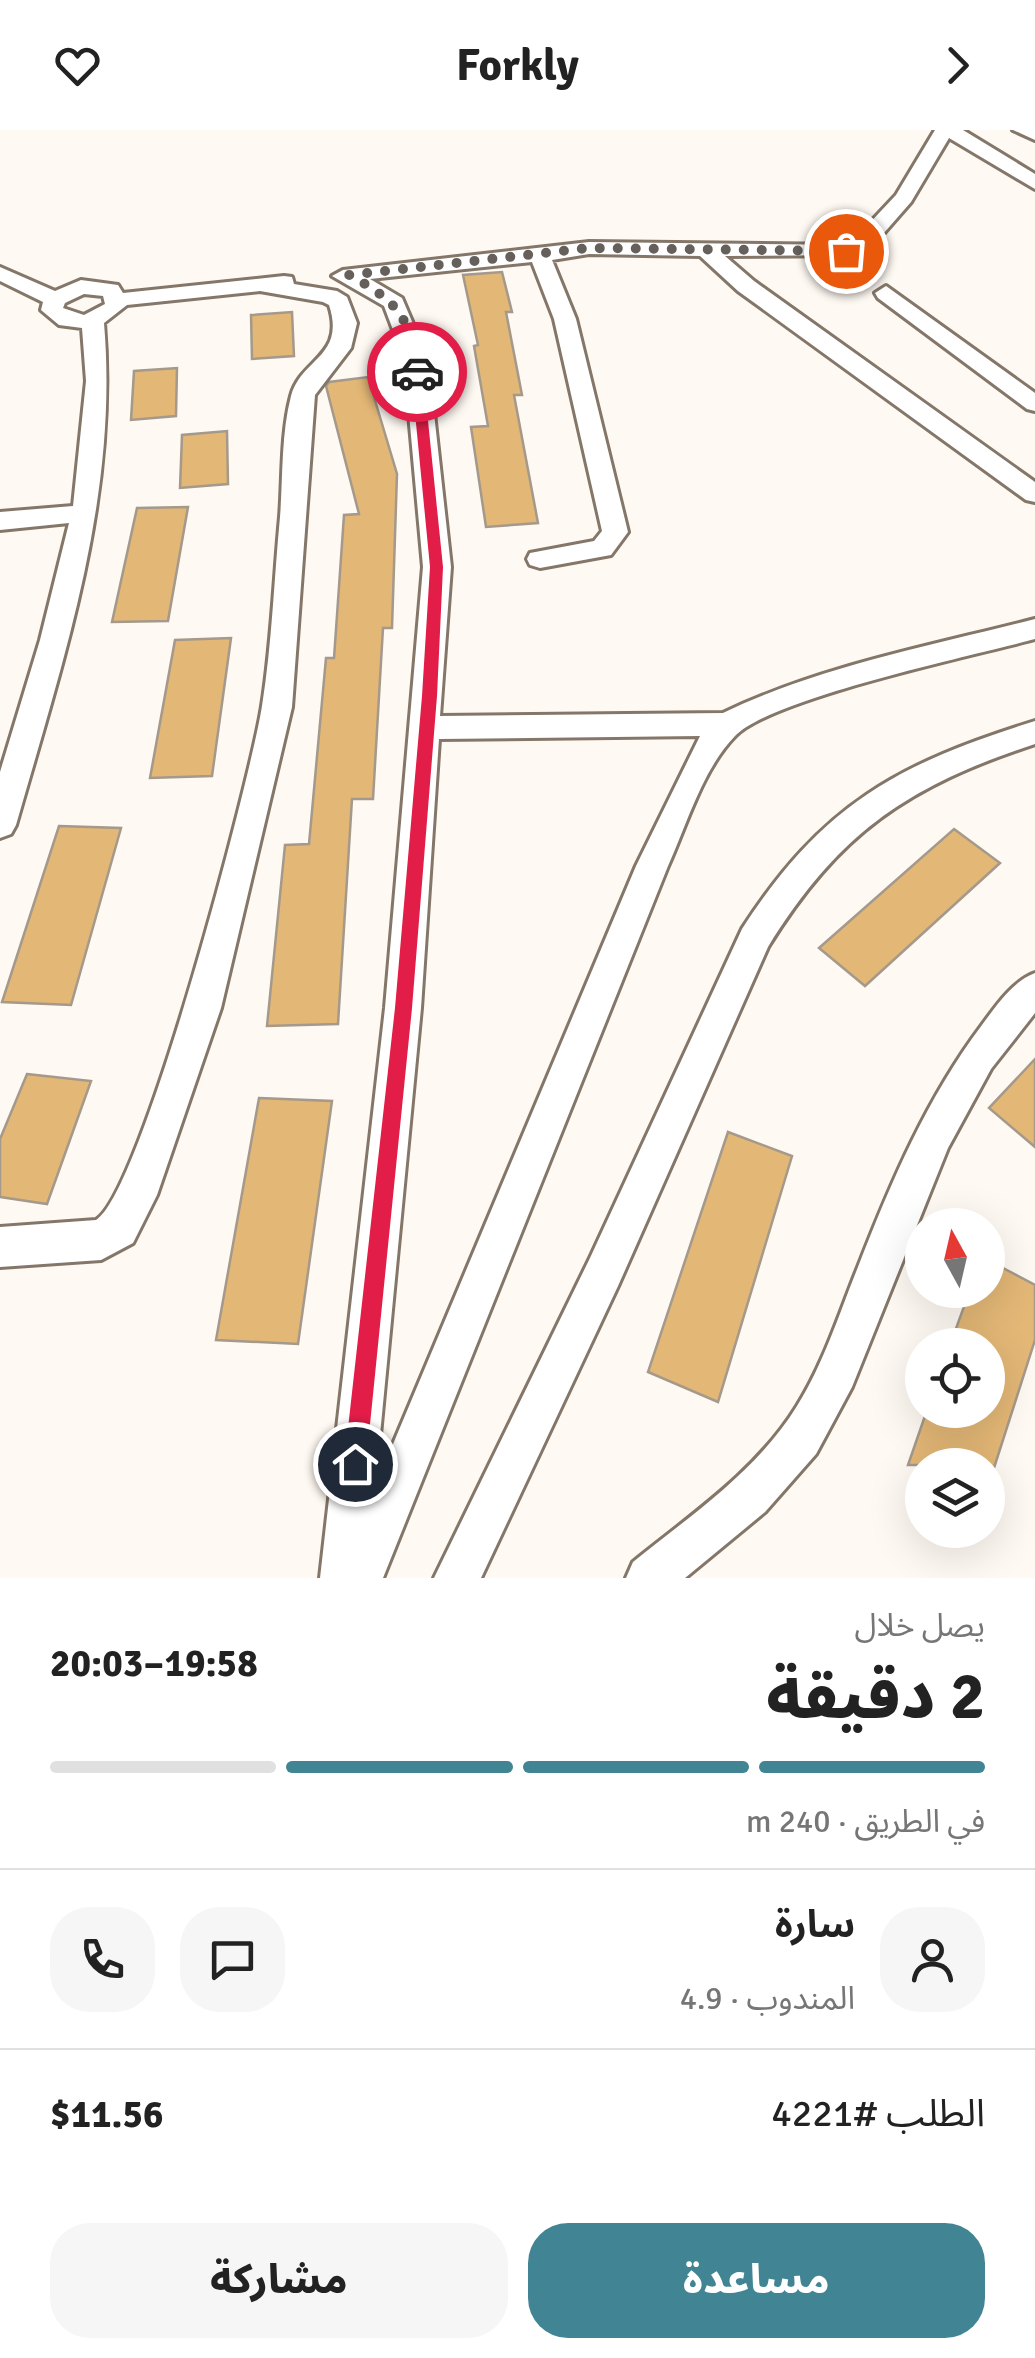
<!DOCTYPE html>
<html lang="ar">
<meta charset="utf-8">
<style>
body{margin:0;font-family:Signika,"Noto Sans Arabic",sans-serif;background:#f6f6f6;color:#222;direction:rtl;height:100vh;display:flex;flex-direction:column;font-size:38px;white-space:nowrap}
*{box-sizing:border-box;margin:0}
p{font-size:32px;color:#767676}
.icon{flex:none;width:55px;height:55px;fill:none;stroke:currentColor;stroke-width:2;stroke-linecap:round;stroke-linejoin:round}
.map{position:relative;height:1448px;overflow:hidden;direction:ltr}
.sheet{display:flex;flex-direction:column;background:#fff;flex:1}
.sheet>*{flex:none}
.needle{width:65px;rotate:352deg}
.buttons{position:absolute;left:905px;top:1078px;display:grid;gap:20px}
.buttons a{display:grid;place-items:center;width:100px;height:100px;border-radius:50%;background:#fff;box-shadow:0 10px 40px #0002;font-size:50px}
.pin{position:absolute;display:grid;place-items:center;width:85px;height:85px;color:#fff;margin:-42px;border:5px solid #fff;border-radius:50%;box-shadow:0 2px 10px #0007}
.courier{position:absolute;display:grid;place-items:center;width:100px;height:100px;margin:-50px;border:8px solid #e11d48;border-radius:50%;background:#fff;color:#222;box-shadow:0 2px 12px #0007}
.overview em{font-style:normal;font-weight:800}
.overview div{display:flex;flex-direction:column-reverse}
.overview{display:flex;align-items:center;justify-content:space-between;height:170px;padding:0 50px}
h1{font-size:65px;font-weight:800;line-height:75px}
.bar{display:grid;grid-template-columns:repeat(4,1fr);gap:15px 10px;align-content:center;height:120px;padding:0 50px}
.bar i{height:12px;border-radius:8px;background:#e0e0e0}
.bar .current{background:#418594}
.bar p{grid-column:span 4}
.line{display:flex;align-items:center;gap:25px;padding:0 50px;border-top:2px solid #e0e0e0}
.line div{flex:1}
.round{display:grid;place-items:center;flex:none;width:105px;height:105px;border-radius:40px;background:#f6f6f6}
.button{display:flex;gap:20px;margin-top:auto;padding:20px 50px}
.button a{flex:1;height:115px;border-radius:40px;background:#418594;color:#fff;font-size:40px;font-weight:800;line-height:115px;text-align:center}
.button a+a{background:#f6f6f6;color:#222}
header{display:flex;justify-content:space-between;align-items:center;height:130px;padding:0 50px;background:#fff;font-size:45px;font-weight:800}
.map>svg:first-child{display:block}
.building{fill:#e3b776;stroke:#a4998a;stroke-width:2.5}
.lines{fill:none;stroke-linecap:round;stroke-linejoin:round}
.minor-casing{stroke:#847769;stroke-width:6}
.minor{fill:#fff;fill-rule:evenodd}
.route{fill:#e11d48}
.done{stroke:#65605b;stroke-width:10;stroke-dasharray:0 18}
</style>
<header><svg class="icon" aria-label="forward" viewBox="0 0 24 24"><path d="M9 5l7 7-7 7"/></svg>Forkly<svg class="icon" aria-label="heart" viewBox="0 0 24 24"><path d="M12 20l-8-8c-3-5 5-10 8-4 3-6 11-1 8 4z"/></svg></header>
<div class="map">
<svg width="1035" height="1448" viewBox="0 0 1035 1448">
<rect width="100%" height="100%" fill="#fff9f3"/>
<!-- building -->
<path class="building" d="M502,142L512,182H506L522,265H514L538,393L486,397L471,297L488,296L474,216L478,215L463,145Z
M292,182L294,226L252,229L251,185Z
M177,238L176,286L131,290L134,241Z
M368,247L397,344L392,498H383L373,669H352L338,894L267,896L285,715L309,714L326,528H334L344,385L359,384L326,256L329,252Z
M227,301L228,354L180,358L182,305Z
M188,377L168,491L112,492L137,378Z
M231,508L212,646L150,648L175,510Z
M59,696L121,698L71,875L2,872Z
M954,699L1000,733L865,856L819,818Z
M1035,929V1017L989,978Z
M27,944L91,951L47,1074L0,1067V1009Z
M259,968L332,971L298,1214L216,1210Z
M728,1002L792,1026L718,1272L648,1242Z
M988,1130L1035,1155V1210L994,1338L988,1335H908L927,1280H988V1215H950L970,1160H988Z"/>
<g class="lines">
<defs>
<path id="minor" d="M935,0H963L1035,44V59L949,8L911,72L869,120L860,125L725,126L754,151L1035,352V372L1026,370L738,161L700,126L589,124L552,130L576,189L628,402L611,425L540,438L530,435L527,429L530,423L594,411L602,401L554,189L532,132L370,149L402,168L428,229L451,437L440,586L723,583C821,536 930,516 1035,489V509C976,525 771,568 735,606C702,640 687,694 668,736L383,1448H320L385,878L423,437L404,229L384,176L332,146L343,140L589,112L849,115L896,65ZM700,606L636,736L375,1357L421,878L439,609Z
M1013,0H1035V10Z
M0,137L55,161L81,150L118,155L123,163L284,146L292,147L294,154L337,161L347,167L357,193L351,218L315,265L292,577L221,878L157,1065L133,1113L101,1130L0,1137V1097L96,1090C142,1063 251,647 262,576C272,514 274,449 280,387C283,349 281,304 291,266C301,228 346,227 329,175L323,172L260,161L127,175L104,193C119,367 63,530 16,695L11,704L0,708V642L40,510L69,393L0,400V382L73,376L86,251L82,198L59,195L41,180L43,172L0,151ZM84,164L103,166L105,174L84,185L63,178L65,173Z
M886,156L1035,263V281L1027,279L878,168L875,163Z
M1035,591V614C908,656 839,702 768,817L618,1156L481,1448H434L590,1128L742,799C822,675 897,634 1035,591Z
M1035,843V883L991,939L948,1018L852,1257L816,1324L765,1382L685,1448H626L633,1432C691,1385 757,1341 797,1276C824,1233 839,1184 858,1137C891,1052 927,968 982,895C996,876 1013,851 1035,843Z"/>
</defs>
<!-- minor casing -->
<use href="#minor" class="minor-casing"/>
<!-- minor -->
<use href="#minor" class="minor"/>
</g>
<!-- route -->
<path class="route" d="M417,239L423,242L443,437L437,566L412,878L366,1334L363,1342L355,1345L347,1342L344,1334L395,878L422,566L430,437L411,242Z"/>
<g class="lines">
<!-- done -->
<path class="done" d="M417,242C412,188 396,170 349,145L589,118L846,121"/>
</g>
</svg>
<div class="buttons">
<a><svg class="needle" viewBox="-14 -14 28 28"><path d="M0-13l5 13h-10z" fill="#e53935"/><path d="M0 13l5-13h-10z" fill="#767676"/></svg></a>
<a><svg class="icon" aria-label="locate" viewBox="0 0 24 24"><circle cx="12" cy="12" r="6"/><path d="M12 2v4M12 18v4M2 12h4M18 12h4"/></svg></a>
<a><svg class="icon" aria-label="layers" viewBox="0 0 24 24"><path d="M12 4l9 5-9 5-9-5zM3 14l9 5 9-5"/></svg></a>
</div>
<div class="pin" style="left:846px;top:121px;background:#ea580c"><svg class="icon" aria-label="bag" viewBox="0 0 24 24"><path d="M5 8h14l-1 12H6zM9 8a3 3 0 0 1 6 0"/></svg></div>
<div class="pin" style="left:355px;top:1334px;background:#1f2937"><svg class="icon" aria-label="home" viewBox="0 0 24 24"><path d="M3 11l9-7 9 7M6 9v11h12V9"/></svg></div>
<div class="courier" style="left:417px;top:242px"><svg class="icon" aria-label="car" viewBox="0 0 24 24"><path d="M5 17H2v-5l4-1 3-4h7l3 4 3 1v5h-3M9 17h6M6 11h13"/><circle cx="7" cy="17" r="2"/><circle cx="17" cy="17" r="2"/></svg></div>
</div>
<section class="sheet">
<div class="overview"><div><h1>2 دقيقة</h1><p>يصل خلال</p></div><em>19:58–20:03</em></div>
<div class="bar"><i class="current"></i><i class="current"></i><i class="current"></i><i></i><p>في الطريق · 240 m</p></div>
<div class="line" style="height:180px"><a class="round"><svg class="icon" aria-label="person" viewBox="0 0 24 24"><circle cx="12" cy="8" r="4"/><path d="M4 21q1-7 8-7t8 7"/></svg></a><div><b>سارة</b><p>المندوب · 4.9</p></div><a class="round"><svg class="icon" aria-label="chat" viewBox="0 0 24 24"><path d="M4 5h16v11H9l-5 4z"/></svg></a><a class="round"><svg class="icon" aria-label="phone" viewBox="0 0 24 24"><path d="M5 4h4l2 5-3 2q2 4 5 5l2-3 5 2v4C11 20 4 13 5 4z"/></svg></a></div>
<div class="line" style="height:130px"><div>الطلب #4221</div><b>$11.56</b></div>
<div class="button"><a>مساعدة</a><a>مشاركة</a></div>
</section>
